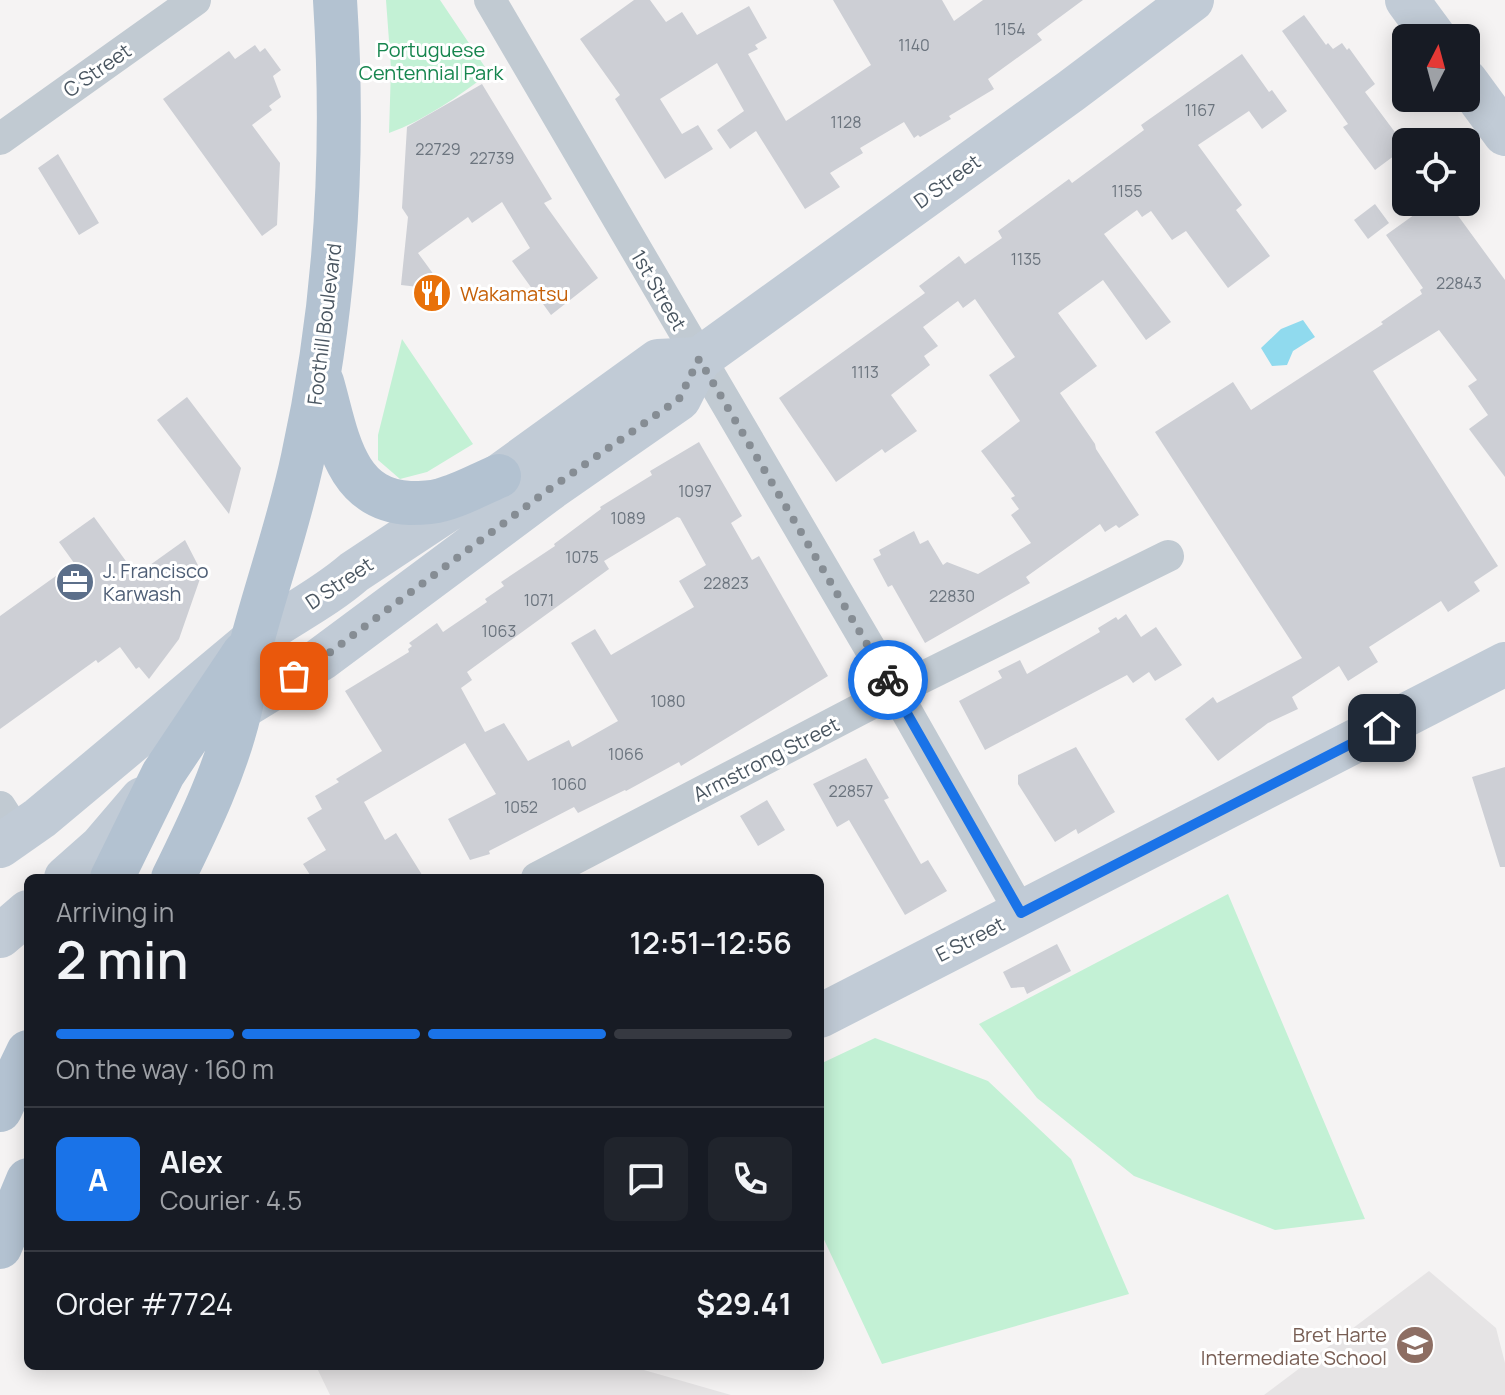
<!DOCTYPE html>
<meta charset="utf-8">
<style>
body{margin:0;font-family:Manrope,sans-serif;background:#20242c;color:#f1f3f6;height:100vh;display:flex;flex-direction:column;font-size:30px;white-space:nowrap}
*{box-sizing:border-box;margin:0}
p{font-size:26px;color:#9ea1a6}
.icon{flex:none;width:44px;height:44px;fill:none;stroke:currentColor;stroke-width:2;stroke-linecap:round;stroke-linejoin:round}
.map{position:relative;flex:1;overflow:hidden}
.side{position:absolute;left:24px;top:874px;width:800px;height:496px;display:flex;flex-direction:column;background:#171b24;border-radius:12px;box-shadow:0 4px 20px #0003}
.side>*{flex:none}
.needle{width:52px;rotate:6deg}
.buttons{position:absolute;left:1392px;top:24px;display:grid;gap:16px}
.buttons a{display:grid;place-items:center;width:88px;height:88px;border-radius:12px;background:#171b24;box-shadow:0 4px 20px #0003;font-size:40px}
.pin{position:absolute;display:grid;place-items:center;width:68px;height:68px;color:#fff;margin:-34px;border-radius:16px;box-shadow:0 4px 12px #0006}
.courier{position:absolute;display:grid;place-items:center;width:80px;height:80px;margin:-40px;border:6px solid #1a73e8;border-radius:50%;background:#fff;color:#222;box-shadow:0 2px 10px #0007}
.head em{font-style:normal;font-weight:600}
.head div{display:flex;flex-direction:column-reverse}
.head{display:flex;align-items:center;justify-content:space-between;height:136px;padding:0 32px}
h1{font-size:52px;font-weight:600;line-height:60px}
.bar{display:grid;grid-template-columns:repeat(4,1fr);gap:12px 8px;align-content:center;height:96px;padding:0 32px}
.bar i{height:10px;border-radius:6px;background:#363941}
.bar .selected{background:#1a73e8}
.bar p{grid-column:span 4}
.line{display:flex;align-items:center;gap:20px;padding:0 32px;border-top:2px solid #363941}
.line div{flex:1}
.round{display:grid;place-items:center;flex:none;width:84px;height:84px;border-radius:12px;background:#20242c}
.map>svg:first-child{display:block}
.education{fill:#e6e4e5}
.green{fill:#c3f1d5}
.water{fill:#90daee}
.building{fill:#cdcfd5;fill-rule:evenodd}
.lines{fill:none;stroke-linecap:round;stroke-linejoin:round}
.street{stroke:#c1cad2;stroke-width:32}
.secondary{stroke:#c1cbd6;stroke-width:44}
.primary{stroke:#b3c2d1;stroke-width:44}
.done{stroke:#868d94;stroke-width:8;stroke-dasharray:0 14.4}
.route{stroke:#1a73e8;stroke-width:10}
.labels{text-anchor:middle;dominant-baseline:central;stroke-width:6;stroke-linejoin:round;paint-order:stroke}
.number-label{font-size:16px;fill:#6b747e}
.park-label{font-size:20px;fill:#17864f;stroke:#fff}
.street-label{font-size:20px;fill:#4a5661;stroke:#fff}
.food-label{font-size:20px;fill:#c56008;stroke:#fff;text-anchor:start}
.service-label{font-size:20px;fill:#4e5e75;stroke:#fff;text-anchor:start}
.education-label{font-size:20px;fill:#785e54;stroke:#fff;text-anchor:end}
</style>
<div class="map">
<svg width="1505" height="1395" viewBox="0 0 1505 1395">
<rect width="100%" height="100%" fill="#f5f3f3"/>
<!-- education -->
<path class="education" d="M1429,1271L1496,1328L1505,1363V1395H1264Z
M316,1366H630L731,1395H330Z"/>
<!-- green -->
<path class="green" d="M386,0H440L489,73C459,96 425,120 389,133L391,68Z
M402,339L473,444L427,472L400,479L378,460V435Z
M1228,894L1365,1219L1275,1230L1134,1176L1037,1098L979,1024Z
M875,1038L988,1081L1071,1159L1129,1294L882,1364L820,1231V1064Z"/>
<!-- water -->
<path class="water" d="M1303,320L1315,337L1293,351L1287,365L1272,366L1261,348L1281,329Z"/>
<!-- building -->
<path class="building" d="M634,0H650L666,22L682,12L697,35L749,6L767,38L755,45L758,49L748,54L786,121L871,65L833,0H942L954,21L983,0H1083L1037,34L1042,40L988,79L994,89L949,116L951,119L920,137L918,135L914,138L904,122L860,148L863,153L830,173L840,187L805,209L756,131L730,149L717,130L744,111L717,63L660,99L682,134L698,125L713,149L665,179L615,99L620,95L580,39Z
M1304,15L1326,45L1328,43L1333,49L1342,43L1347,50L1349,48L1375,84L1365,92L1406,147L1375,170L1343,127L1348,124L1282,31Z
M255,45L260,52L265,48L281,70L273,76L281,97L269,106L272,110L252,125L280,163L277,225L262,236L163,99L229,51L235,59Z
M1242,54L1269,92L1272,90L1287,111L1262,129L1249,111L1198,145L1242,205L1236,210L1270,256L1228,288L1186,231L1172,240L1151,211L1142,217L1137,210L1104,234L1171,322L1146,340L1103,280L1058,313L1097,366L1060,393L1095,444L1096,449L1139,515L1119,528L1116,525L1105,532L1100,524L1026,577L1030,583L925,643L892,585L888,587L873,559L881,555L879,550L914,531L920,544L928,540L943,565L947,562L978,574L1031,543L1011,515L1019,509L1011,498L1015,496L981,451L1020,421L989,375L1015,357L975,299L963,308L958,301L923,327L938,346L924,356L930,365L891,395L917,431L885,453L882,449L836,482L779,398L925,293L919,286L959,256L965,264L1002,238L998,231L1069,179L1072,183L1144,130L1141,125Z
M482,84L552,199L544,203L598,278L551,315L512,261L530,248L502,202L472,223L468,217L418,253L445,290L401,285L408,217L402,208L407,127Z
M58,154L99,223L79,235L38,168Z
M1432,202H1448L1505,280V477L1469,429L1488,415L1468,386L1477,380L1439,330L1373,371L1498,566L1474,582L1480,591L1448,612L1441,601L1369,647L1378,662L1348,681L1339,666L1292,697L1298,709L1268,723L1218,761L1185,719L1213,697L1217,703L1302,658L1155,432L1233,382L1251,410L1383,324L1381,322L1422,294L1420,290L1423,288L1386,235Z
M1375,204L1389,223L1368,239L1354,220Z
M187,397L241,468L229,514L157,420Z
M699,442L742,516L731,523L752,560L759,556L828,676L681,766L679,762L626,791L625,790L578,813L574,807L489,851L490,854L470,860L448,819L496,794L465,743L364,802L385,840L396,833L424,878H312L303,864L326,850L307,818L322,809L315,796L339,782L336,779L382,751L345,691L409,652L408,649L412,646L409,643L437,623L443,632L487,602L485,599L504,586L501,582L555,546L554,544L601,509L600,507L652,475L650,471ZM677,517L680,518L706,565L679,581L694,607L611,655L595,629L571,643L618,721L572,747L569,740L528,761L504,723L485,732L461,688L472,680L467,672L609,569L604,561Z
M94,517L136,575L185,540L202,573L179,639L149,679L139,667L136,669L120,647L98,663L96,660L0,729V616L74,563L59,542Z
M1126,614L1141,637L1156,627L1182,665L1155,681L1149,672L1133,683L1127,675L985,750L959,701L1002,678L998,671L1020,660L1027,674L1100,632L1098,628L1116,617L1118,620Z
M1076,747L1115,812L1078,834L1076,829L1055,842L1018,784V775Z
M866,758L889,798L884,800L921,864L928,860L947,891L905,915L849,820L837,827L813,784Z
M1505,767V867H1500L1472,777Z
M767,800L785,830L758,846L740,816Z
M1057,944L1071,971L1027,994L1024,987L1011,988L1003,972Z"/>
<g class="lines">
<!-- street -->
<path class="street" d="M490,0L895,691L1021,913
M0,139L195,0
M0,807L18,835
M537,878L895,691L1168,556"/>
<!-- secondary -->
<path class="secondary" d="M1407,0L1435,38
M1466,81L1505,134
M218,727L241,708L321,659L551,488L679,399L699,359L1071,91L1192,0
M0,846L40,818L252,641C285,617 323,599 354,572L499,476L658,361L699,359
M66,878L101,847L142,799
M0,936L28,912
M820,1016L1505,664"/>
<!-- primary -->
<path class="primary" d="M322,382C337,433 343,500 410,503C419,503 431,503 441,500C461,495 480,484 499,476
M112,878L163,774L244,653
M173,878C200,823 226,769 240,710C246,686 246,661 253,638C269,578 290,519 303,457C336,307 345,154 335,0
M0,1110L28,1052
M0,1247L28,1180"/>
</g>
<g class="lines">
<!-- done -->
<path class="done" d="M294,676L321,659L551,488L679,399L699,359L888,680"/>
<!-- route -->
<path class="route" d="M888,680L1021,913L1382,728"/>
</g>
<!-- icons -->
<defs>
<symbol id="restaurant-disc" viewBox="-11 -11 22 22"><circle r="9.5" fill="#e8710a" stroke="#fff"/><path d="M-5-6h1v4h1v-4h1v4h1v-4h1v5L-1.5 .5V6h-2V.5L-5-1ZM5-6V6H3V1.5H1.5Q1.5-4 5-6Z" fill="#fff"/></symbol>
<symbol id="office-disc" viewBox="-11 -11 22 22"><circle r="9.5" fill="#5c6f8a" stroke="#fff"/><path d="M-6-3h4V-5.5h4V-3h4V5H-6ZM-1-4.5V-3h2v-1.5ZM-6 0V1H6V0Z" fill="#fff"/></symbol>
<symbol id="school-disc" viewBox="-11 -11 22 22"><circle r="9.5" fill="#8d6e63" stroke="#fff"/><path d="M0-5L7-2L0 1L-7-2ZM-4 1L0 2.5L4 1V4Q0 6-4 4Z" fill="#fff"/></symbol>
</defs>
<g fill-rule="evenodd">
<use href="#restaurant-disc" x="410" y="271" width="44" height="44"/>
<use href="#office-disc" x="53" y="560" width="44" height="44"/>
<use href="#school-disc" x="1393" y="1323" width="44" height="44"/>
</g>
<g class="labels">
<!-- number labels -->
<g class="number-label">
<text x="1010" y="29">1154</text>
<text x="914" y="45">1140</text>
<text x="1200" y="110">1167</text>
<text x="846" y="122">1128</text>
<text x="438" y="149">22729</text>
<text x="492" y="158">22739</text>
<text x="1127" y="191">1155</text>
<text x="1026" y="259">1135</text>
<text x="1459" y="283">22843</text>
<text x="865" y="372">1113</text>
<text x="695" y="491">1097</text>
<text x="628" y="518">1089</text>
<text x="582" y="557">1075</text>
<text x="726" y="583">22823</text>
<text x="952" y="596">22830</text>
<text x="539" y="600">1071</text>
<text x="499" y="631">1063</text>
<text x="668" y="701">1080</text>
<text x="626" y="754">1066</text>
<text x="569" y="784">1060</text>
<text x="851" y="791">22857</text>
<text x="521" y="807">1052</text>
</g>
<!-- park labels -->
<g class="park-label">
<text x="431" y="49">Portuguese<tspan x="431" dy="23">Centennial Park</tspan></text>
</g>
<!-- street labels -->
<g class="street-label">
<text transform="translate(97 70) rotate(-35)">C Street</text>
<text transform="translate(947 181) rotate(-36)">D Street</text>
<text transform="translate(659 290) rotate(60)">1st Street</text>
<text transform="translate(324 324) rotate(-83)">Foothill Boulevard</text>
<text transform="translate(339 583) rotate(-34)">D Street</text>
<text transform="translate(766 759) rotate(-27)">Armstrong Street</text>
<text transform="translate(970 939) rotate(-27)">E Street</text>
</g>
<!-- food labels -->
<g class="food-label">
<text x="460" y="293">Wakamatsu</text>
</g>
<!-- service labels -->
<g class="service-label">
<text x="103" y="570">J. Francisco<tspan x="103" dy="23">Karwash</tspan></text>
</g>
<!-- education labels -->
<g class="education-label">
<text x="1387" y="1334">Bret Harte<tspan x="1387" dy="23">Intermediate School</tspan></text>
</g>
</g>
</svg>
<div class="buttons">
<a><svg class="needle" viewBox="-14 -14 28 28"><path d="M0-13l5 13h-10z" fill="#e53935"/><path d="M0 13l5-13h-10z" fill="#9ea1a6"/></svg></a>
<a><svg class="icon" aria-label="locate" viewBox="0 0 24 24"><circle cx="12" cy="12" r="6"/><path d="M12 2v4M12 18v4M2 12h4M18 12h4"/></svg></a>
</div>
<div class="pin" style="left:294px;top:676px;background:#ea580c"><svg class="icon" aria-label="bag" viewBox="0 0 24 24"><path d="M5 8h14l-1 12H6zM9 8a3 3 0 0 1 6 0"/></svg></div>
<div class="pin" style="left:1382px;top:728px;background:#1f2937"><svg class="icon" aria-label="home" viewBox="0 0 24 24"><path d="M3 11l9-7 9 7M6 9v11h12V9"/></svg></div>
<div class="courier" style="left:888px;top:680px"><svg class="icon" aria-label="bike" viewBox="0 0 24 24"><circle cx="6" cy="16" r="4"/><circle cx="18" cy="16" r="4"/><path d="M6 16l4-8h5l3 8M10 8l3 8H6M13 5h3"/></svg></div>
<section class="side">
<div class="head"><div><h1>2 min</h1><p>Arriving in</p></div><em>12:51–12:56</em></div>
<div class="bar"><i class="selected"></i><i class="selected"></i><i class="selected"></i><i></i><p>On the way · 160 m</p></div>
<div class="line" style="height:144px"><b class="round" style="background:#1a73e8;color:#fff">A</b><div><b>Alex</b><p>Courier · 4.5</p></div><a class="round"><svg class="icon" aria-label="chat" viewBox="0 0 24 24"><path d="M4 5h16v11H9l-5 4z"/></svg></a><a class="round"><svg class="icon" aria-label="phone" viewBox="0 0 24 24"><path d="M5 4h4l2 5-3 2q2 4 5 5l2-3 5 2v4C11 20 4 13 5 4z"/></svg></a></div>
<div class="line" style="height:104px"><div>Order #7724</div><b>$29.41</b></div>
</section>
</div>
